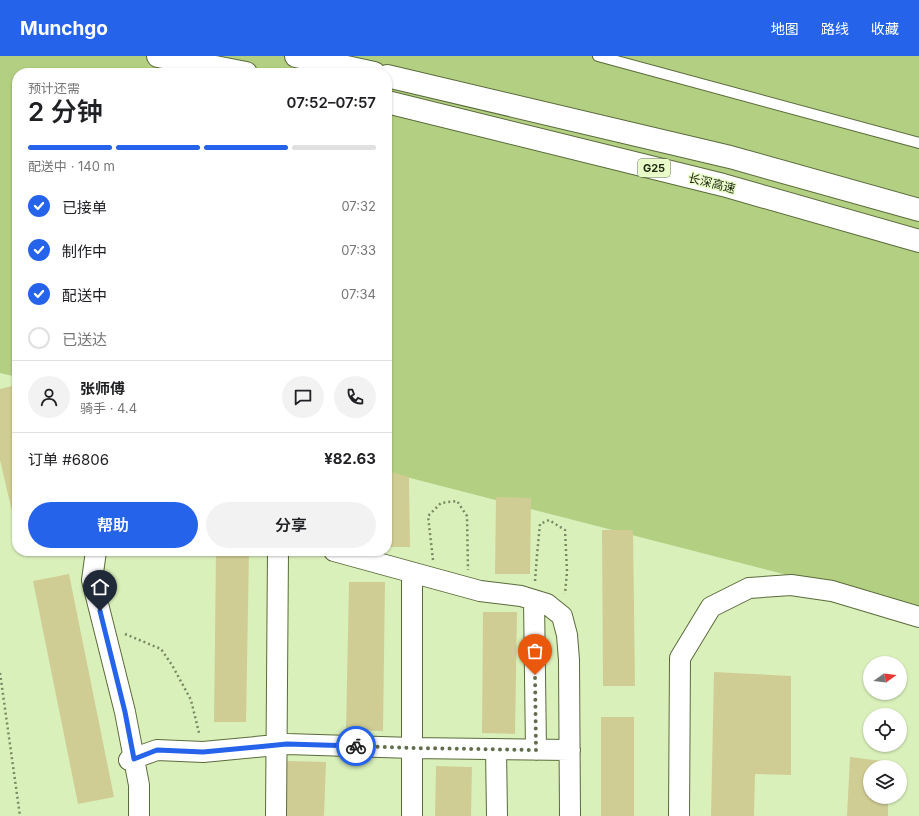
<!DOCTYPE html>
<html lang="zh">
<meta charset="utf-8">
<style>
body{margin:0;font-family:Inter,"Noto Sans SC",sans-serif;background:#f2f2f2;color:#202124;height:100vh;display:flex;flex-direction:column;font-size:15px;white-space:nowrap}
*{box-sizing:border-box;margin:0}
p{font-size:13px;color:#757577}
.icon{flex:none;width:22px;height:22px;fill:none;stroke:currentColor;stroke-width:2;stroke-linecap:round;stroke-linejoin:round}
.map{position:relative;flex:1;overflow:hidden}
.side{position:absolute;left:12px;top:12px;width:380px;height:488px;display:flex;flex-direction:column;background:#fff;border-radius:16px;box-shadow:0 1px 3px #0004}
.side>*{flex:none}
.needle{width:26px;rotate:76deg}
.controls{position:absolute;left:863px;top:600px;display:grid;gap:8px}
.controls a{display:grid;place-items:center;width:44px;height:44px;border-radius:50%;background:#fff;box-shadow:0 1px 3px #0004;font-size:20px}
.pin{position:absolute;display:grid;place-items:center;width:34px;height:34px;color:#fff;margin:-41px -17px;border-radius:50% 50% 50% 0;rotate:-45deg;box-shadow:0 0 4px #0007}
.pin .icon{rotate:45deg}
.courier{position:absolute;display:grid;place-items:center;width:40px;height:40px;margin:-20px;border:3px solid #2563eb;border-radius:50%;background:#fff;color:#222;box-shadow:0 1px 5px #0007}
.overview em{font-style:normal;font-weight:600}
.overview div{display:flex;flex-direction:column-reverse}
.overview{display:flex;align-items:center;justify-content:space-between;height:68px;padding:0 16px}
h1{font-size:26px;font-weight:600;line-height:30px}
.bar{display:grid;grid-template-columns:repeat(4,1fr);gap:6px 4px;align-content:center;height:48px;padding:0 16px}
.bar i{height:5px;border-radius:3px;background:#e0e0e0}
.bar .current{background:#2563eb}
.bar p{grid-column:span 4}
.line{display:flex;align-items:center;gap:10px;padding:0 16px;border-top:1px solid #e0e0e0}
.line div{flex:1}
.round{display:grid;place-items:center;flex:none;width:42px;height:42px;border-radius:21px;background:#f2f2f2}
ol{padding:0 16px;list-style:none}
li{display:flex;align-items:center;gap:12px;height:44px}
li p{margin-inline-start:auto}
li .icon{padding:4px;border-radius:50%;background:#2563eb;color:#fff;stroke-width:4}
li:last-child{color:#757577}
li i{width:22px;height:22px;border:2px solid #e0e0e0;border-radius:50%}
.cta{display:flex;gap:8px;margin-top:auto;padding:8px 16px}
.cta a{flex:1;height:46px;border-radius:24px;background:#2563eb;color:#fff;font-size:16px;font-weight:600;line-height:46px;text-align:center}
.cta a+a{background:#f2f2f2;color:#202124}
header{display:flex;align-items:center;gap:24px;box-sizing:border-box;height:56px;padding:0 20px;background:#2563eb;color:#fff}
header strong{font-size:19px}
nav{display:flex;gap:22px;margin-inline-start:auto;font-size:14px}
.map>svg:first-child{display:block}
.green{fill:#b2cf82}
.building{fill:#d0cd94}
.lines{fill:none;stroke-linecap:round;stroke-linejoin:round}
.service-casing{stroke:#5a6b3b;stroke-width:12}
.minor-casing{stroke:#5a6b3b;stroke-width:22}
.motorway-casing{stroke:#5a6b3b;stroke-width:24}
.path{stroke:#7a8964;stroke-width:2.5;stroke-dasharray:2 3;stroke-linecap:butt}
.service{stroke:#fff;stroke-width:10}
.minor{stroke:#fff;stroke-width:20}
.motorway{stroke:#fff;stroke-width:22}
.done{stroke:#616d4d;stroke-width:4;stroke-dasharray:0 7.2}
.route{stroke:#2563eb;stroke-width:5}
.labels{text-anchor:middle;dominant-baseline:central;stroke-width:3;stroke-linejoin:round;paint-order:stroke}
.shield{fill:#e8fdc7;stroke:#5c6749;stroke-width:1}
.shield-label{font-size:11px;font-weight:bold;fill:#202713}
.street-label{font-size:12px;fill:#202713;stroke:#e8fdc7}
</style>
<header>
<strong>Munchgo</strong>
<nav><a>地图</a><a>路线</a><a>收藏</a></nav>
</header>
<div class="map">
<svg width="919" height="760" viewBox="0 0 919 760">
<rect width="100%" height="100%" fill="#daf0ba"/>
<!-- green -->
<path class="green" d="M0,0H919V553L387,416V17H17V321L0,317Z"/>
<!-- building -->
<path class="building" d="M16,329L17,333V463L14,464L0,404V333Z
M387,415L409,421L410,491H387Z
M496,441L531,442L530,518H495Z
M602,474H633L635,630H603Z
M216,495H249L246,666H214Z
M69,518L114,741L78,748L33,525Z
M349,526H385L383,675L346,674Z
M483,556H517L515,678L482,677Z
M714,616L791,620V719L755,718L754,760H711Z
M601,661H634V760H601Z
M850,701L890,706L889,711H870V741H888V760H847Z
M287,705L326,706L324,760H285Z
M436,710L472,711L471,760H435Z"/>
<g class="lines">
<defs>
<path id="service" d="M598,0L919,87"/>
<path id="minor" d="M96,495L92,524L125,656L139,729V760
M334,495L480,535L521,540L547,548L562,560L567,579L569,604L570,760
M412,517V760
M534,544L536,694
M496,693L497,760
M129,704L157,694L203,696L287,688L412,692L570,694
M276,760L278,495
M679,760L680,602L711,551L749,532L791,529L832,535L919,561"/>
<path id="motorway" d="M158,0L246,17
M296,0L374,17
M387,20L730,101L919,154
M387,46L723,129L919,185"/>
</defs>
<!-- service casing -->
<use href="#service" class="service-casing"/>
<!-- minor casing -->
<use href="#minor" class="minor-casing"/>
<!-- motorway casing -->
<use href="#motorway" class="motorway-casing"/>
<!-- path -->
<path class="path" d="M433,504L428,460L441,447L457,445L467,460L468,514
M535,525L537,499L540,468L549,464L565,474L567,516L565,538
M125,578L161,593L172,609L191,644L199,677
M0,617L20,760"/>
<!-- service -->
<use href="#service" class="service"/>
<!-- minor -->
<use href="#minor" class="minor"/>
<!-- motorway -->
<use href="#motorway" class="motorway"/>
</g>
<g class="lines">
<!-- done -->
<path class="done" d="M356,690L412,692L536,694L535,619"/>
<!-- route -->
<path class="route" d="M100,555L125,656L134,703L157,694L203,696L287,688L356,690"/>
</g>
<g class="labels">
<!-- shield labels -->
<rect class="shield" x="638" y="103" width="32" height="18" rx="3"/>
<g class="shield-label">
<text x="654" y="112">G25</text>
</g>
<!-- street labels -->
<g class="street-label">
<text transform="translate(712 127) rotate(14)">长深高速</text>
</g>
</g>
</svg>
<div class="controls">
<a><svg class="needle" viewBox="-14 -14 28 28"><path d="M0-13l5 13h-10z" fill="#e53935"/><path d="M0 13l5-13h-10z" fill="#757577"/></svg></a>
<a><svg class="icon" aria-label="locate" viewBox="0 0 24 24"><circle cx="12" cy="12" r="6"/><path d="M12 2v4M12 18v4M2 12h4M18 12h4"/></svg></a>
<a><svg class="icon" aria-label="layers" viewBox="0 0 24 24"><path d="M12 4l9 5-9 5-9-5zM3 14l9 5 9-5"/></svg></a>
</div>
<div class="pin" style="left:535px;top:619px;background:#ea580c"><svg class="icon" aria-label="bag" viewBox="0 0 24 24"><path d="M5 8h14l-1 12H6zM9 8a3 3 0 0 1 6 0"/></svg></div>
<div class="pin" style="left:100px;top:555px;background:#1f2937"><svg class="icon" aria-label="home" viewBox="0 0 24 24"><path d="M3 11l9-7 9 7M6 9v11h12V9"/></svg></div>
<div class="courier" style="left:356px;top:690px"><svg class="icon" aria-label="bike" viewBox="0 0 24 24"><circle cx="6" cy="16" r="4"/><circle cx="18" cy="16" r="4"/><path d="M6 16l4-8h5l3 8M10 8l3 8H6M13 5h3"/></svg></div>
<section class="side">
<div class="overview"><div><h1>2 分钟</h1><p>预计还需</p></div><em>07:52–07:57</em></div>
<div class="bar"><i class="current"></i><i class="current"></i><i class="current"></i><i></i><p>配送中 · 140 m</p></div>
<ol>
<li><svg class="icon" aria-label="check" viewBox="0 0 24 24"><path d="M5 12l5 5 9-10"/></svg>已接单<p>07:32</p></li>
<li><svg class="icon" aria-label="check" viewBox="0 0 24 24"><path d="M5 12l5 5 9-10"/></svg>制作中<p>07:33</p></li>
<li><svg class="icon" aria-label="check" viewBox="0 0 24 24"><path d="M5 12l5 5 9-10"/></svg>配送中<p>07:34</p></li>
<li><i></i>已送达</li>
</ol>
<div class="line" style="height:72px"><a class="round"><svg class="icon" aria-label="person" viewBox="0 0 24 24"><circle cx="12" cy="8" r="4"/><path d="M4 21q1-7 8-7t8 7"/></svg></a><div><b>张师傅</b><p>骑手 · 4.4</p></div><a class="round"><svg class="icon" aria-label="chat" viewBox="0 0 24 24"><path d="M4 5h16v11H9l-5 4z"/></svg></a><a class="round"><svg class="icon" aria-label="phone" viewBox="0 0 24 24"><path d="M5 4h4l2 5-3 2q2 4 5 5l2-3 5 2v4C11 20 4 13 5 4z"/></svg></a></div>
<div class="line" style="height:52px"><div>订单 #6806</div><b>¥82.63</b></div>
<div class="cta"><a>帮助</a><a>分享</a></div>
</section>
</div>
